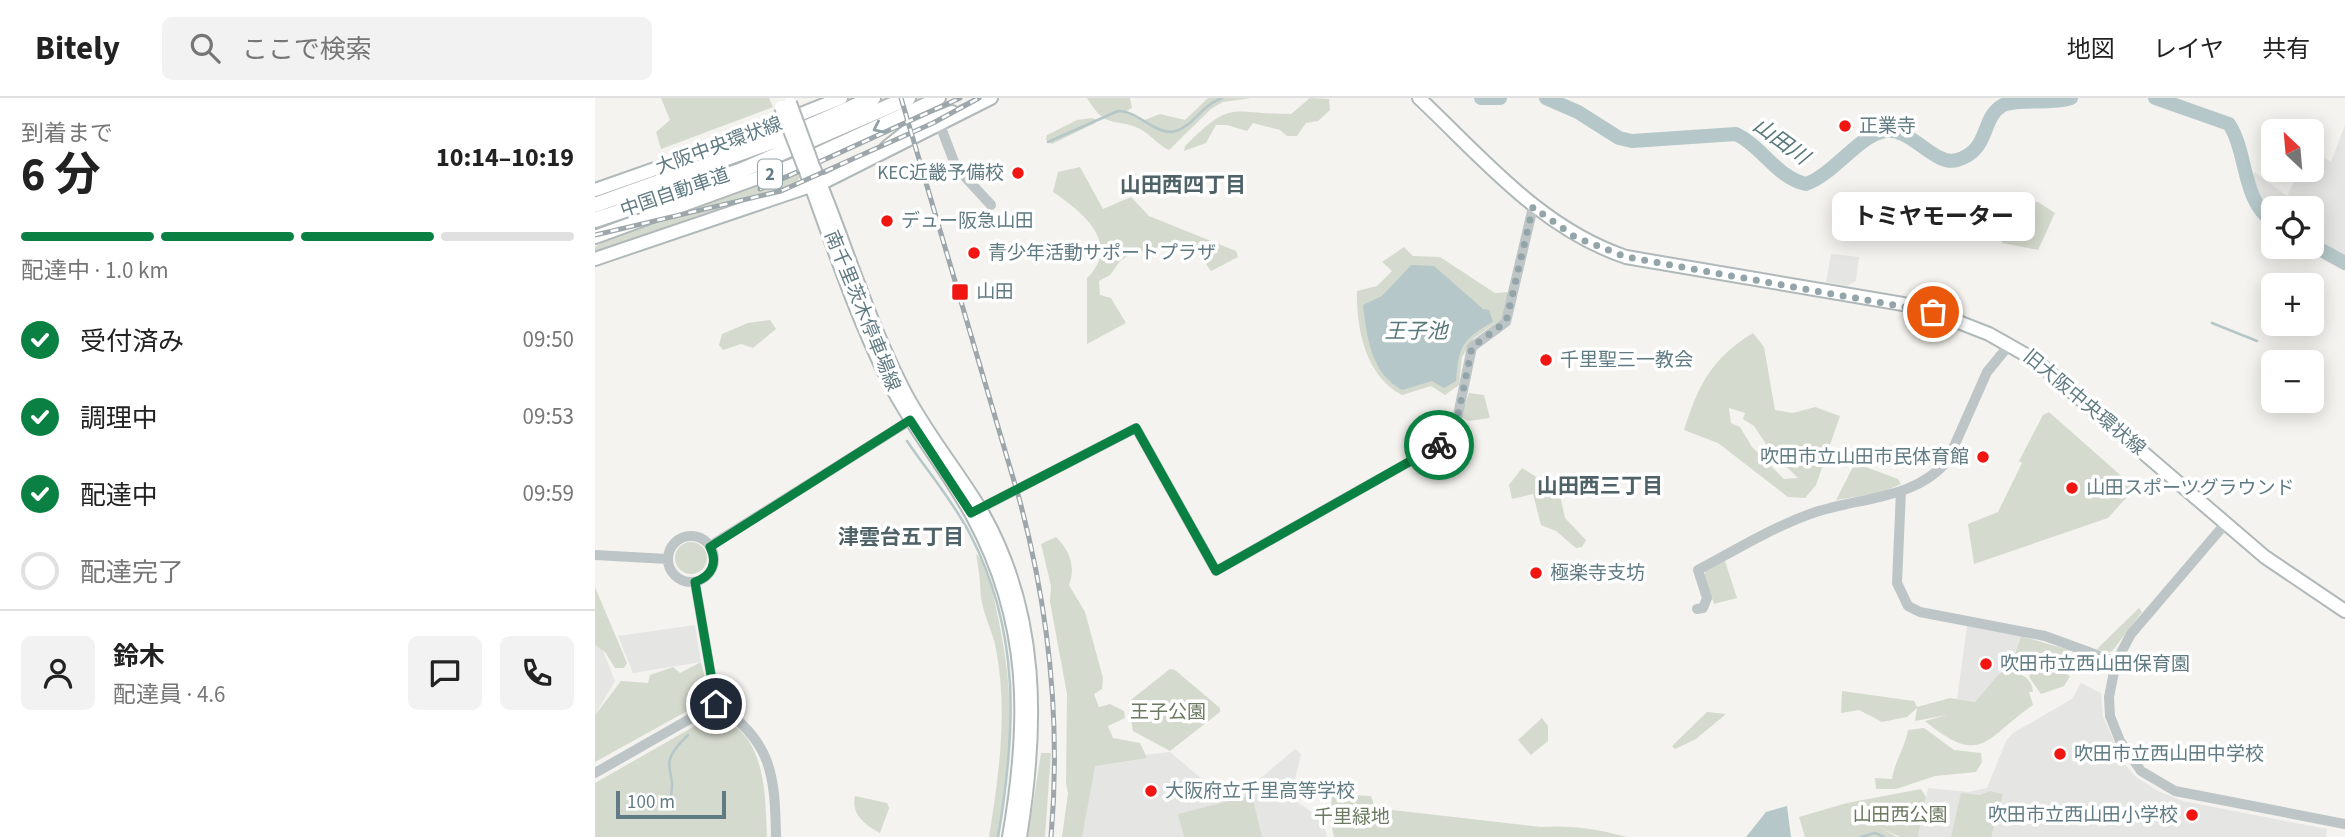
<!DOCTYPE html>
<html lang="ja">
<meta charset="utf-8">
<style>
body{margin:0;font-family:"Source Sans 3","Noto Sans JP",sans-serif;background:#f2f2f2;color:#222;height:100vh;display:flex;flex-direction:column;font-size:26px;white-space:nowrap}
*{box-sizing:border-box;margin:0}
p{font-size:23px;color:#767676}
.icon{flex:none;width:38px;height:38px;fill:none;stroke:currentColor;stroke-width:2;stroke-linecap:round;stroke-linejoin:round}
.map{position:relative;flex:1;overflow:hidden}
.side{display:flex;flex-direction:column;background:#fff;width:595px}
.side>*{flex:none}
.needle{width:46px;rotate:334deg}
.buttons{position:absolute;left:1666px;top:21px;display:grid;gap:14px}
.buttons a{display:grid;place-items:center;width:63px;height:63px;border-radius:10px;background:#fff;box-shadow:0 4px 18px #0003;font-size:35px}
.scale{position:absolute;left:21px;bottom:18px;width:110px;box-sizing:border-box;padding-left:7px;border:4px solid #607b83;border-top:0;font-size:19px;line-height:24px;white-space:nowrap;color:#607b83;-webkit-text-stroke:5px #fff;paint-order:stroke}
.pin{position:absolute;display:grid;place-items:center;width:60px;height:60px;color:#fff;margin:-30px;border:4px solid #fff;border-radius:50%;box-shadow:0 2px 7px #0007}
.courier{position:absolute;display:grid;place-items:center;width:70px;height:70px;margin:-35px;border:5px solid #0b8043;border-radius:50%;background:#fff;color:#222;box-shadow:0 2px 9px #0007}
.bubble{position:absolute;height:49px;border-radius:10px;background:#fff;box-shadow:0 4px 18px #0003;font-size:23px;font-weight:700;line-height:49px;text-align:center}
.head em{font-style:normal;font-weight:700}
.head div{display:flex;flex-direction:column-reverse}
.head{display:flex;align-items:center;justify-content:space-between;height:119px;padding:0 21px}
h1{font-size:46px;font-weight:700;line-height:52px}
.bar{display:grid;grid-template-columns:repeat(4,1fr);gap:10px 7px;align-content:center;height:84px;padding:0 21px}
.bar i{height:9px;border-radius:5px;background:#e0e0e0}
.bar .current{background:#0b8043}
.bar p{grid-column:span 4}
.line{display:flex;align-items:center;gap:18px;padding:0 21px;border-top:2px solid #e0e0e0}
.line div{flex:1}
.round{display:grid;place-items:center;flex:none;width:74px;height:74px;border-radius:10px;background:#f2f2f2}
ol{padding:0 21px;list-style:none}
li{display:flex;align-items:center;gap:21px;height:77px}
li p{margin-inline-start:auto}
li .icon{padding:7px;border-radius:50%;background:#0b8043;color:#fff;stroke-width:4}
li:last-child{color:#767676}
li i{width:38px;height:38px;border:4px solid #e0e0e0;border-radius:50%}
header{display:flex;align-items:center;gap:42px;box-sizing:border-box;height:98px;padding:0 35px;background:#fff;border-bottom:2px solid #e0e0e0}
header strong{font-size:33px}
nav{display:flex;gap:38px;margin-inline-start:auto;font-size:24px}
.search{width:490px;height:63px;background:#f2f2f2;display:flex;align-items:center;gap:18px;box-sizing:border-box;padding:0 24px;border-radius:10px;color:#767676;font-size:26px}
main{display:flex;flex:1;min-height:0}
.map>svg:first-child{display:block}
.built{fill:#e5e5e3}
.green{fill:#d5dace;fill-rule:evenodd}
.water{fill:#b5c7c8}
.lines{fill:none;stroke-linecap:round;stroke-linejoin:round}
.stream{stroke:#b5c7c8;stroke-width:2.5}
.river{stroke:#b5c7c8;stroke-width:14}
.major-casing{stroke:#b1b8ba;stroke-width:16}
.highway-casing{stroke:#b1b7b9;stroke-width:18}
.minor{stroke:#bec5c7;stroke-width:10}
.major{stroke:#fff;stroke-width:12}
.highway{stroke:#fff;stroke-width:14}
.rail-casing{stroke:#9da7ab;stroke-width:5}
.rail{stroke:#fff;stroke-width:2.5;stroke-dasharray:8;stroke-linecap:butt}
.major-bridge-casing{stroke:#b1b8ba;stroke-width:16;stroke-linecap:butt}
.major-bridge{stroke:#fff;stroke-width:12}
.oneway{stroke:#90a3a8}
.done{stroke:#94a5a9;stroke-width:7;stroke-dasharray:0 12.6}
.route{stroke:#0b8043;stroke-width:9}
.poi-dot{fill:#f21612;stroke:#fff;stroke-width:2.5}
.labels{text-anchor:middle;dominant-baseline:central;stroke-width:7;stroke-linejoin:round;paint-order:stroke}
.shield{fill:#fff;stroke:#90a3a8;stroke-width:2}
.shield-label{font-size:18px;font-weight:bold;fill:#607b83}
.poi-label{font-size:19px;fill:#607b83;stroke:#fff;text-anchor:start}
.street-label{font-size:19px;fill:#607b83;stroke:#fff}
.park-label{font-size:19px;fill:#6b7a60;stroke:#fff}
.water-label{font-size:21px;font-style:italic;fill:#57787a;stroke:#fff}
.neighbourhood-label{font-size:21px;font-weight:bold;fill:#4f6268;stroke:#fff}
</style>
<header>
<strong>Bitely</strong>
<div class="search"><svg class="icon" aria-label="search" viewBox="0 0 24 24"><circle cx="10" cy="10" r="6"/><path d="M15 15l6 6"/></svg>ここで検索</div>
<nav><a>地図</a><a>レイヤ</a><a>共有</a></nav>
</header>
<main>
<section class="side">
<div class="head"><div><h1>6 分</h1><p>到着まで</p></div><em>10:14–10:19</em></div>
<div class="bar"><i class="current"></i><i class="current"></i><i class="current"></i><i></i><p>配達中 · 1.0 km</p></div>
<ol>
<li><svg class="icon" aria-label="check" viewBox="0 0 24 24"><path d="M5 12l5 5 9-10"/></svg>受付済み<p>09:50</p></li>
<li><svg class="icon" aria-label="check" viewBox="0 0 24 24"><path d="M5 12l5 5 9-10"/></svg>調理中<p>09:53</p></li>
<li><svg class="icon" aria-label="check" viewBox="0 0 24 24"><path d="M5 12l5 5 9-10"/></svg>配達中<p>09:59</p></li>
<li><i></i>配達完了</li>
</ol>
<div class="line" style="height:126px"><a class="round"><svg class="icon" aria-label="person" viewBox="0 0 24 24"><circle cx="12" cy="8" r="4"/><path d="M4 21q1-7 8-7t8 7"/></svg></a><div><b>鈴木</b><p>配達員 · 4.6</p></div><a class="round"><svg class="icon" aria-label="chat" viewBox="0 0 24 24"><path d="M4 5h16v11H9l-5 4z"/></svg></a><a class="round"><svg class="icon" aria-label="phone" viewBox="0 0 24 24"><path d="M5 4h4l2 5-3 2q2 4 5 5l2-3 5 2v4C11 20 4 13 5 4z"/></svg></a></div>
</section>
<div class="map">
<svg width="1750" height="739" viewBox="0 0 1750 739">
<rect width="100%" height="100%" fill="#f4f3ef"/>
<!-- built -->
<path class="built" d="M1750,27V161L1717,142V110H1678V118L1667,105L1655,78L1660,74L1692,98L1705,72H1717V51L1736,64Z
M1236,156L1264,159L1261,183L1252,188L1231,184Z
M100,527L106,564L38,575L23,538Z
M1372,528L1426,538L1412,574L1389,599L1380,604L1362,601Z
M0,532L20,583L0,617Z
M1486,585L1506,595L1508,619L1529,665L1541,679L1563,693L1588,703L1732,731L1731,739H1323L1333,690L1373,694L1392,690L1411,643L1418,635L1477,601Z
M700,651L706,656L696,699L727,722L732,739H485L494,663L575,654L626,697L655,689Z"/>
<!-- green -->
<path class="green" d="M66,0H174L178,9L66,51L61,34L75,22Z
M492,0H535L537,10L532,13L547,23L565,16L590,22L613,0H656L628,4L616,11L574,52C563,47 557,38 547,32C522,18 512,34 492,0Z
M715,0L734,1L735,12L723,23L711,25L702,38H692L685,32L658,25L652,33L632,27H621L611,45L589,53L590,48C638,0 634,16 696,16Z
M497,20L502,22L500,25L457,46L451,42L452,37L482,22Z
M485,69L508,111L536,99L554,118L641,153L643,159L616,173L599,150L584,143L544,155L539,154L525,163L515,177L504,183L505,197L516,200L531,225L492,246V180C527,146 488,114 458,94L463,74Z
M203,72L206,77L202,84L0,153V149L15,139Z
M1432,103L1443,104L1460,115L1443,152L1407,145L1416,105Z
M1332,107L1353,115L1347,132L1352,134L1350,140L1323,131Z
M809,149L818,158L845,159L900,195L914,194L908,220L879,240L867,259L864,287L850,297L836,288L807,297C771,279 761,231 762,193L782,188L797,173L787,164Z
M175,222L181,231L158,250L146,246L128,252L124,247L127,236L153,225Z
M1158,235L1169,249L1180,312L1198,315L1220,309L1245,318L1221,387L1210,400L1193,399L1123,345L1089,332C1104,286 1116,261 1158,235ZM1134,310L1150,315L1148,321L1159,328L1177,355L1203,380L1189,381L1157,349L1145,329L1136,325Z
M874,295L889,297L895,320L874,323L866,319Z
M1454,314L1540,390L1513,420L1379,466L1373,426L1403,414L1427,365L1424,363L1448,317Z
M1260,365L1303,381L1306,386L1285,395L1241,402Z
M927,370L964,393L970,420L991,442L987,449L981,450L961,433L946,427L938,396L917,401L914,387Z
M461,439C475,453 481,469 474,487L490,514L508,580L507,591L499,596L504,609L515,606L529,613L530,620L513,628L518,640L545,645L552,660L500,668L487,739H467L473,695L471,686L472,596L455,504L456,488L446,446Z
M80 460a16 16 0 1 1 32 0a16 16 0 1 1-32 0Z
M381,456C393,466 398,494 401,510C421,599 417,650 402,739H394C404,677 413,613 401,551C398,534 388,516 386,499C385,484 384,471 381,456Z
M1130,463L1142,500L1119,506L1109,478L1111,472Z
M0,489L32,565L29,570H20L10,554L0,547Z
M1544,510L1547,514L1518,552L1513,555L1502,551Z
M1426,538L1474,552L1465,573L1475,578L1469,588L1446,596L1434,579L1438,572L1432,561L1419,558Z
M106,564C110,581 116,593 103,607L0,664V617L26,583L53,585L55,577L78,569L85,575Z
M575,571L580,572L625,610V614L575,653L538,633L533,604Z
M1411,572C1424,574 1437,579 1438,594H1434L1438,607C1390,640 1387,670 1330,623L1352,617L1320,623L1322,610L1312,619L1287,624L1264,612L1246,615L1247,593L1319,603L1322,609L1355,600L1380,604L1403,577Z
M1112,614L1131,616L1101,641L1080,651L1077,648Z
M122,620C172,634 170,698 172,739H0V685L112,621Z
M947,620L953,628V643L936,657L923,642Z
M1329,630L1359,652L1386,655L1387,664L1381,674L1340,678L1301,691H1281L1280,680L1297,681C1300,662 1310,650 1313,632Z
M446,655H456L450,739H433Z
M1326,691L1331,699L1323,739H1305L1284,729L1302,739H1210L1204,719L1252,705Z
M1395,693L1408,696L1396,739H1356L1366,695L1385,697Z
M737,696L776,698L780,710L946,729C976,727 1002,731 1032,739H739L735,721Z
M657,697L667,739H589L583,716Z
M260,698L292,705L294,710L285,735C270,727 256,717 260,698Z"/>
<!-- water -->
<path class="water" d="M816,167L839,168L888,211L894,212L898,224C867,241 864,248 861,283L849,290L837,283L807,292C776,275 772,240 768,207L787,198Z
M1192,708L1196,739H1151L1171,714Z"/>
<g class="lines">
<!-- stream -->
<path class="stream" d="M453,44L523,13C544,13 562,39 581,33C599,27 607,7 627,0
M1617,225L1662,243
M312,343C333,374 358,403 375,436C426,534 421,634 403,739
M78,712L74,704C86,671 57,671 93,637
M1266,739L1280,735L1289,739"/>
<!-- river -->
<path class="river" d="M886,0H905
M951,0L983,14L1024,40L1037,43L1141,36C1168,49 1181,79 1211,86C1239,76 1264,37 1290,33C1316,29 1340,69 1362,62C1396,52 1385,20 1408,7C1428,0 1454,7 1476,0
M1560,0L1634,26C1653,55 1646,101 1678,124
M1717,147L1750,165"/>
<defs>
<path id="major" d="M824,0C888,60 945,130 1031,159L1308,206L1338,214L1394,236L1440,262L1670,459L1750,513
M291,50L316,30L357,14
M218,68C249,141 271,218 307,289C329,333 362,372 387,414C445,516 443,628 425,739
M210,71C236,142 260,216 294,284C318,331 353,372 378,419C435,525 434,624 414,739
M0,92L134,45L246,0
M0,139L198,67L344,0
M0,161L233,82L396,0"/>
<path id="highway" d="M0,107L190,39L278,0
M0,122L145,73L313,0"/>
</defs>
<!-- major casing -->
<use href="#major" class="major-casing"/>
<!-- highway casing -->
<use href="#highway" class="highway-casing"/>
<!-- minor -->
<path class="minor" d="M346,20L345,27L361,69L396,107
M1306,393L1302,485L1313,508L1325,514L1450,538L1521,564
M380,413L541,330L621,473L844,347L863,317L877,249L911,224L938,109
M1630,426L1536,536L1521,564L1514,599L1515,618L1525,643L1546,673L1580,693L1750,726
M73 461a23 23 0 1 1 46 0a23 23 0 1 1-46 0Z
M115,448L322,318
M0,457L73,461
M100,484L121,606
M1102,511L1108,510L1112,500L1103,472C1139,453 1176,430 1215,416C1261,399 1320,403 1353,362L1392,274L1415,246
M121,606C177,642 180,677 181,739
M0,675L121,606"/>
<!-- major -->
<use href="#major" class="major"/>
<!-- highway -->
<use href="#highway" class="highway"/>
<defs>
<path id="rail" d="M306,0L424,400C454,511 466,624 456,739
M165,91L365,0
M0,137L186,93L338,25L384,0"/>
</defs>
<!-- rail casing -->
<use href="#rail" class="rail-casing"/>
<!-- rail -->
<use href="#rail" class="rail"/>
<defs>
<path id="major-bridge" d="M195,5L218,68
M186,9L210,71"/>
</defs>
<!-- major-bridge casing -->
<use href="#major-bridge" class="major-bridge-casing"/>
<!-- major-bridge -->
<use href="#major-bridge" class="major-bridge"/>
</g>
<!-- one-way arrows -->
<defs><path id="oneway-chevron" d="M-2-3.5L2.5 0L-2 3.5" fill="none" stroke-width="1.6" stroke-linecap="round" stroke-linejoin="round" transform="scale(1.75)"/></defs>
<use class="oneway" href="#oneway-chevron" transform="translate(283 30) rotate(155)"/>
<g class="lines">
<!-- done -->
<path class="done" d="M844,347L863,317L877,249L911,224L938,109L980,139L1031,159L1338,214"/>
<!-- route -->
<path class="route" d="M121,606L100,484C117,478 123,465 115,449L315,322L376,415L541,330L621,473L844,347"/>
</g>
<!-- markers -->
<g class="poi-dot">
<circle cx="1250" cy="28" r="7"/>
<circle cx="423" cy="75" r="7"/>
<circle cx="292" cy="123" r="7"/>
<circle cx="379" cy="155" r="7"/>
<rect x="356" y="185" width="18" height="18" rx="3.5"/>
<circle cx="951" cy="262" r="7"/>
<circle cx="1388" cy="359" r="7"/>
<circle cx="1477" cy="390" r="7"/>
<circle cx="941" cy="475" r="7"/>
<circle cx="1391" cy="566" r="7"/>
<circle cx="1465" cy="656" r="7"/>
<circle cx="556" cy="693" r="7"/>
<circle cx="1597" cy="717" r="7"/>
</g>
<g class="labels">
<!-- shield labels -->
<rect class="shield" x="163" y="61.5" width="24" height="29" rx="5"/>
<g class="shield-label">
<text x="175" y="76">2</text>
</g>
<!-- poi labels -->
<g class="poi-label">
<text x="1264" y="28">正業寺</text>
<text x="409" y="75" text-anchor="end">KEC近畿予備校</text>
<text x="306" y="123">デュー阪急山田</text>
<text x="393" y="155">青少年活動サポートプラザ</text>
<text x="381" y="194">山田</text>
<text x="965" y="262">千里聖三一教会</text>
<text x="1374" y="359" text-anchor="end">吹田市立山田市民体育館</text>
<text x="1491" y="390">山田スポーツグラウンド</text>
<text x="955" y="475">極楽寺支坊</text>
<text x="1405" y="566">吹田市立西山田保育園</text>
<text x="1479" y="656">吹田市立西山田中学校</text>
<text x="570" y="693">大阪府立千里高等学校</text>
<text x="1583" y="717" text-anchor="end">吹田市立西山田小学校</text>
</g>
<!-- street labels -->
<g class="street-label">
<text transform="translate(124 48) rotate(-20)">大阪中央環状線</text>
<text transform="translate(80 95) rotate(-19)">中国自動車道</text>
<text transform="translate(267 213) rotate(68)">南千里茨木停車場線</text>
<text transform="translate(1489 305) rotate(40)">旧大阪中央環状線</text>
</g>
<!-- park labels -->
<g class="park-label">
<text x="573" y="614">王子公園</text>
<text x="1305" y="717">山田西公園</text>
<text x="757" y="719">千里緑地</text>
</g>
<!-- water labels -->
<g class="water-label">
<text transform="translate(1186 43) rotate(36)">山田川</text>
<text x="821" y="233">王子池</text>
</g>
<!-- neighbourhood labels -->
<g class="neighbourhood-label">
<text x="588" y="87">山田西四丁目</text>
<text x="1005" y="388">山田西三丁目</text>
<text x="306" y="439">津雲台五丁目</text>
</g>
</g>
</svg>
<div class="buttons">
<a><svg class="needle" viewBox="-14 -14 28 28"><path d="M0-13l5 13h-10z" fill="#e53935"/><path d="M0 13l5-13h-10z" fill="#767676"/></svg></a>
<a><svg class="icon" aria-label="locate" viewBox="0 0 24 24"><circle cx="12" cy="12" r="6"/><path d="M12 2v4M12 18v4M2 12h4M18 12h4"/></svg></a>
<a>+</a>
<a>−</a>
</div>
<div class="scale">100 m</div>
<div class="pin" style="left:1338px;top:214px;background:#ea580c"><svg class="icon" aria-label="bag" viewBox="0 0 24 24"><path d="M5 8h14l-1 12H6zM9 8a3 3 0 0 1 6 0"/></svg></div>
<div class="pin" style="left:121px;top:606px;background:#1f2937"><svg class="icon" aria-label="home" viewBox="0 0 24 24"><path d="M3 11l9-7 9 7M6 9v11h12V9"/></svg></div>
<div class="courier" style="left:844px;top:347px"><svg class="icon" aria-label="bike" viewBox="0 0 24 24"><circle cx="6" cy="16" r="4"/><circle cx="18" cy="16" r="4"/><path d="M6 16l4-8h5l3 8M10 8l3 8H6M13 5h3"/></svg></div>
<div class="bubble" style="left:1237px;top:94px;width:203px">トミヤモーター</div>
</div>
</main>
